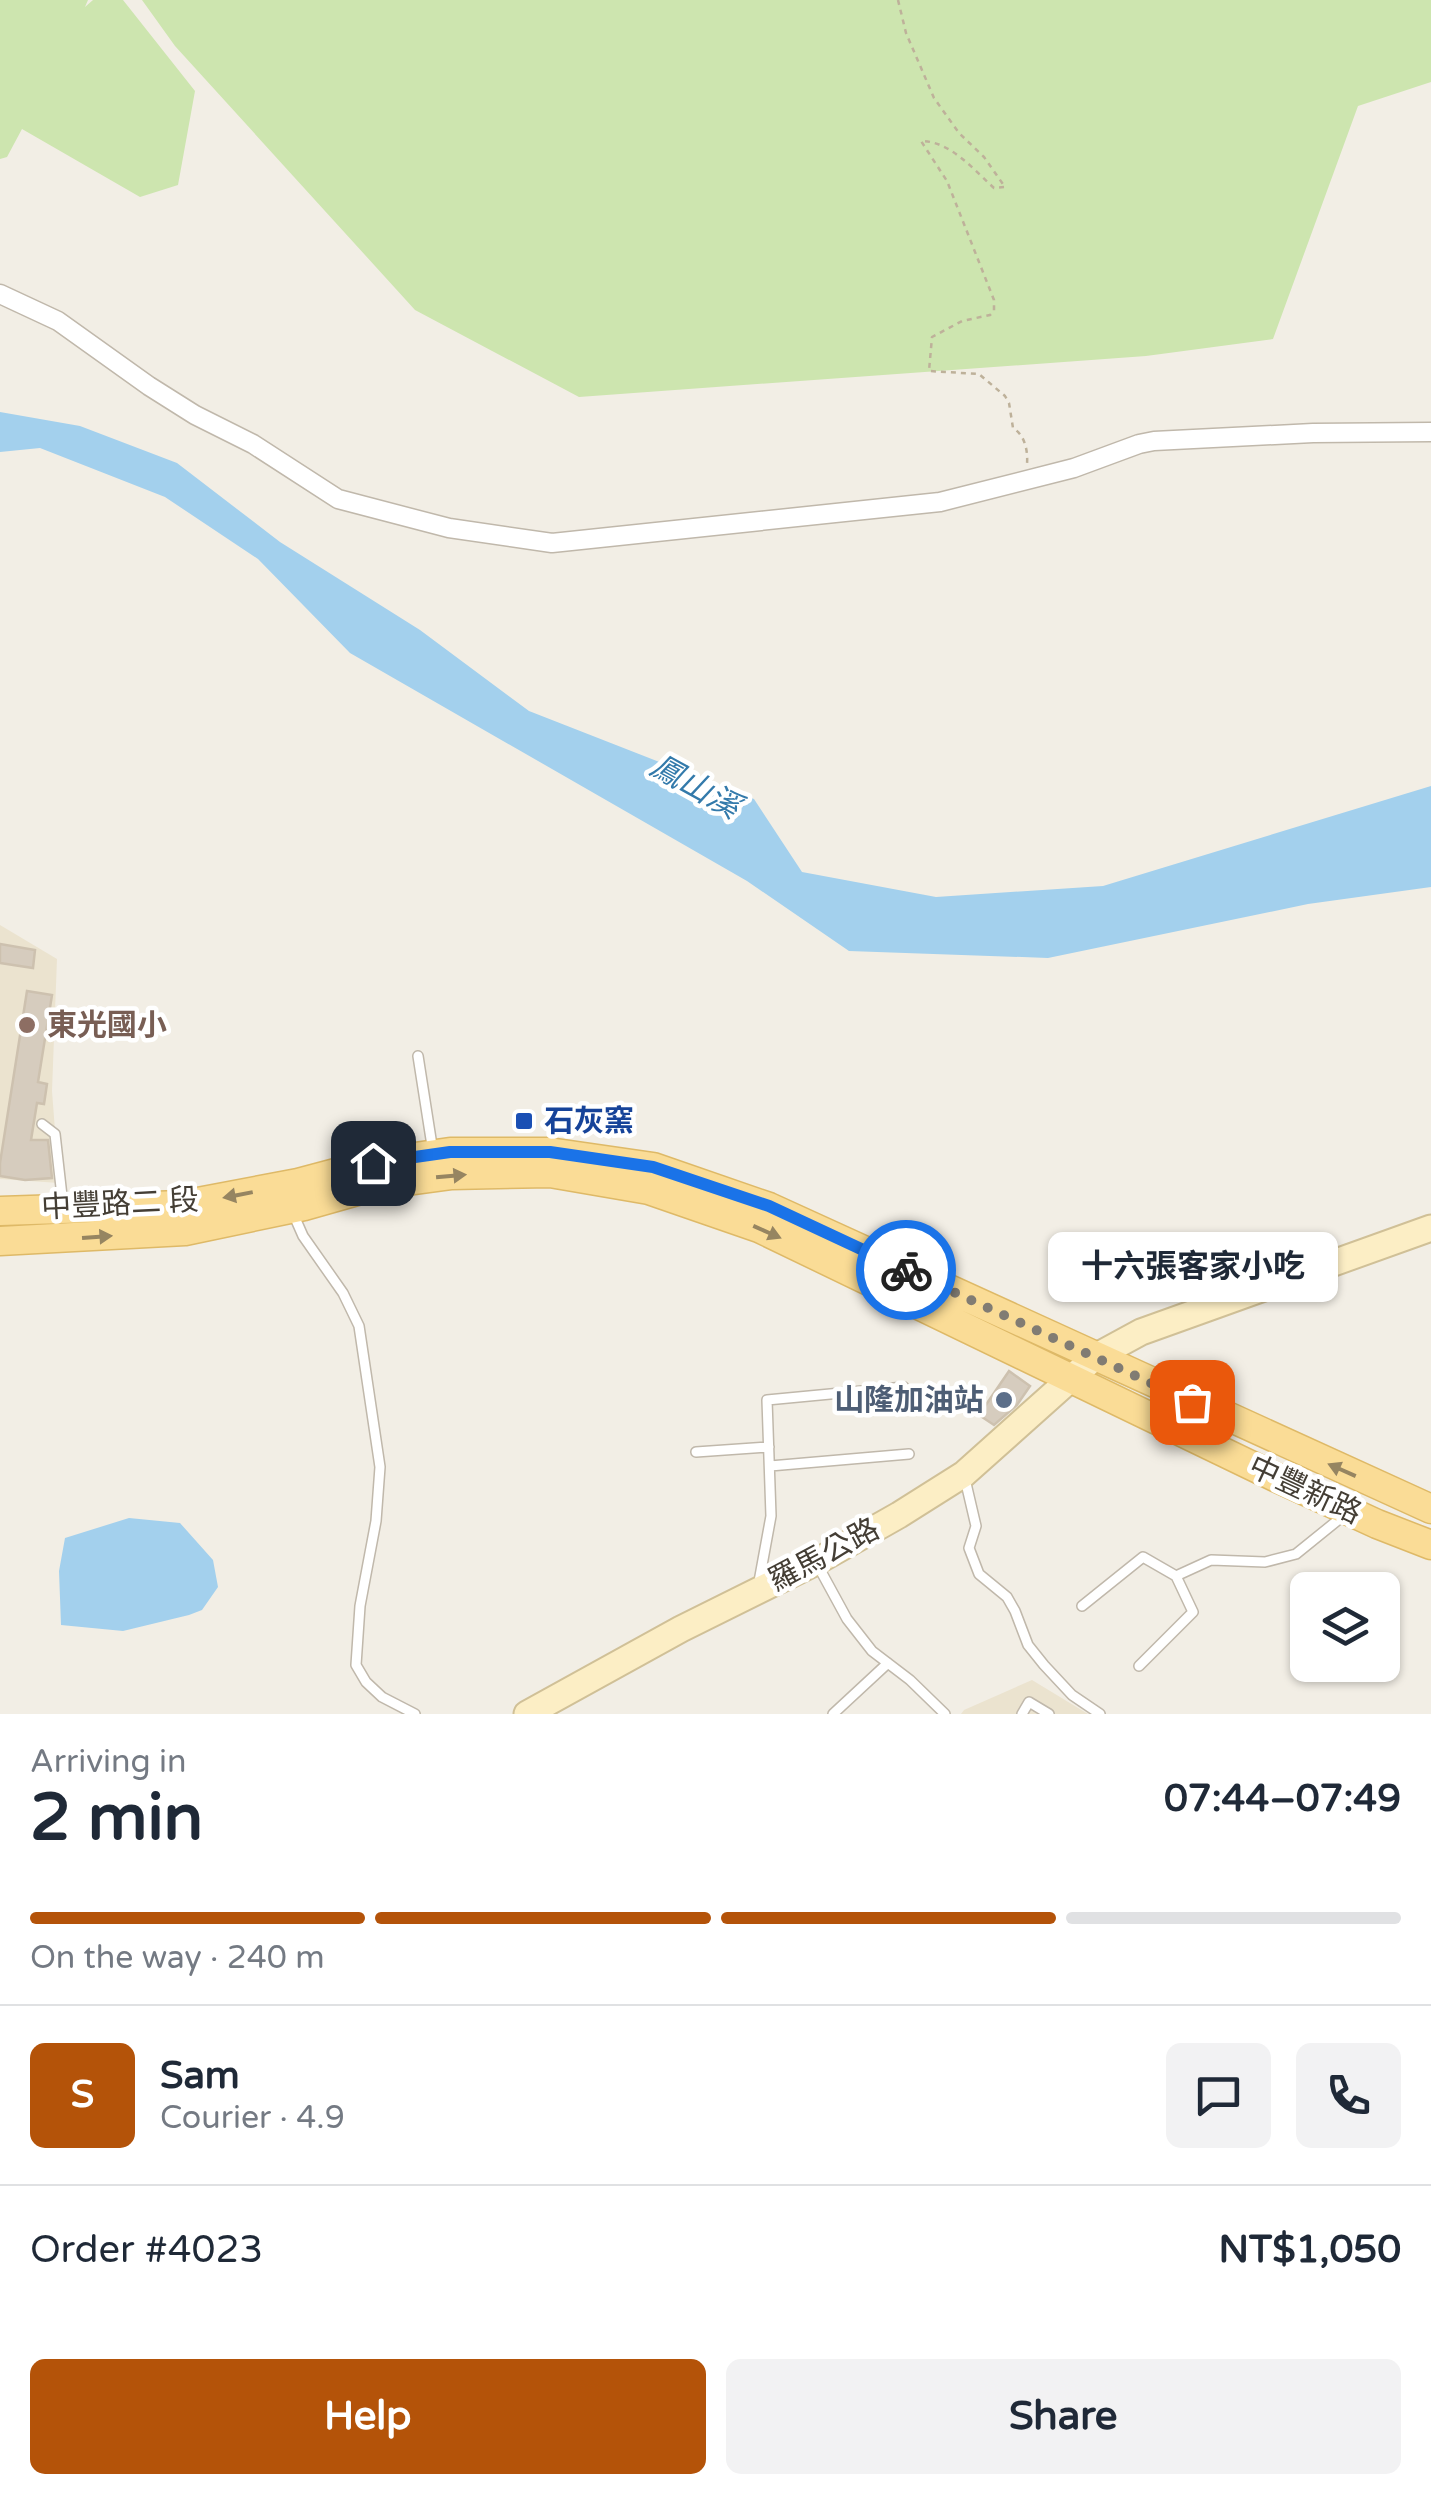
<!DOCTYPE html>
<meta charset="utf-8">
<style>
body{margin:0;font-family:"Varela Round","Noto Sans TC",sans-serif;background:#f2f2f3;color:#1f2937;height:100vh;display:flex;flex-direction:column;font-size:38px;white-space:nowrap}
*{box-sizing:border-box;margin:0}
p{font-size:32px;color:#747a83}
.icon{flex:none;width:55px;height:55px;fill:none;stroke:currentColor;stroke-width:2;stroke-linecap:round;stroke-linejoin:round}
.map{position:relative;height:1714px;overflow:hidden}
.details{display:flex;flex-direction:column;background:#fff;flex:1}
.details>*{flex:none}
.fabs{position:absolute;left:1290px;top:1572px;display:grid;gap:20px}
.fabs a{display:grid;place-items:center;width:110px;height:110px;border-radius:15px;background:#fff;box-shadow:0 2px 8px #0004;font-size:50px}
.pin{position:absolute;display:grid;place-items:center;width:85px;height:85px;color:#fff;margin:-42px;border-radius:20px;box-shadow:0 5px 15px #0006}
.courier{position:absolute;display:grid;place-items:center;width:100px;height:100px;margin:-50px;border:8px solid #1a73e8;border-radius:50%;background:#fff;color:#222;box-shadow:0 2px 12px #0007}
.bubble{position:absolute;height:70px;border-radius:15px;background:#fff;box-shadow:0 2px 8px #0004;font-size:32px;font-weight:700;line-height:70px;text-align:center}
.summary em{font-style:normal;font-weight:700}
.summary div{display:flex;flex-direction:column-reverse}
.summary{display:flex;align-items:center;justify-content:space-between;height:170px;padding:0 30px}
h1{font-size:65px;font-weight:700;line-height:75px}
.bar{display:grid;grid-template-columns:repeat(4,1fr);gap:15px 10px;align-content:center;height:120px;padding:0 30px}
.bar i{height:12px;border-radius:8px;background:#e0e1e3}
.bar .on{background:#b45309}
.bar p{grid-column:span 4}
.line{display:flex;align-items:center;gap:25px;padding:0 30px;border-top:2px solid #e0e1e3}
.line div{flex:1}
.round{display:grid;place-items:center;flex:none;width:105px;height:105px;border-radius:15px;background:#f2f2f3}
.primary-button{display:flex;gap:20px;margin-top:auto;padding:20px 30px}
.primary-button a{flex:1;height:115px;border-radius:15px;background:#b45309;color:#fff;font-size:40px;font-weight:700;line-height:115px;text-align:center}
.primary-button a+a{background:#f2f2f3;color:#1f2937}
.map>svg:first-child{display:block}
.education{fill:#ebe3cf}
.green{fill:#cde5af}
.water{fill:#a3d0ed}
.building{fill:#d6ccbe;stroke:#cdc1af;stroke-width:2.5}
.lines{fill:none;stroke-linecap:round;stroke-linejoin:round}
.service-casing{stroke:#c0b8ab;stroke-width:12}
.minor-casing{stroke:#c0b8ab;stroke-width:21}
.secondary-casing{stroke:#d0c097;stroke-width:29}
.primary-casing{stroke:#deb967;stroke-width:31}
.path{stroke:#beb19a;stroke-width:2.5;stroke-dasharray:5 5;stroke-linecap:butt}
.service{stroke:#fff;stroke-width:9}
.minor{stroke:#fff;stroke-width:18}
.secondary{stroke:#fceec5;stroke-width:25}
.primary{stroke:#fadc96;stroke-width:28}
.oneway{fill:#968561}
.done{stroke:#817c73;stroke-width:10;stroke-dasharray:0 18}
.route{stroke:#1a73e8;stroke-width:12}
.education-dot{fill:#8d6e63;stroke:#fff;stroke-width:4}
.transit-dot{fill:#1a4fb4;stroke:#fff;stroke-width:4}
.service-dot{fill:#5c6f8a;stroke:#fff;stroke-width:4}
.labels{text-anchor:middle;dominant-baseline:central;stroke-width:9;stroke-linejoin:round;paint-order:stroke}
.education-label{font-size:30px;font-weight:bold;fill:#785e54;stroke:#fff;text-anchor:start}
.transit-label{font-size:30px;font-weight:bold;fill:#164399;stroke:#fff;text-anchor:start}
.street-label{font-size:30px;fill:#443e35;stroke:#fff}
.service-label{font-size:30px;font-weight:bold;fill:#4e5e75;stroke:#fff;text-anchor:end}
.water-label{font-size:32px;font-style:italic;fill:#337aab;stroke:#fff}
</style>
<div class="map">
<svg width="1431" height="1714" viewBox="0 0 1431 1714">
<rect width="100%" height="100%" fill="#f2eee5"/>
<!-- education -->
<path class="education" d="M0,925L57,959L52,1091L59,1183L0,1179Z
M1032,1680L1088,1714H961L964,1710Z"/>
<!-- green -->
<path class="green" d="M0,0H88L85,7L93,0H123L195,91L178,185L140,197L22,129L7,157L0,159Z
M142,0H1431V82L1358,106L1273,339L1146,356L579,397L415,310L175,46Z"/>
<!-- water -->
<path class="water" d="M0,412L80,426L177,463L280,542L420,630L529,711L754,799L802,872L936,897L1103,886L1431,786V887L1308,904L1048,958L849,951L747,881L350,653L258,559L165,497L40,448L0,452Z
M129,1518L180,1523L213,1560L218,1587L202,1610L189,1615L123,1631L61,1625L59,1571L65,1538Z"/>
<!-- building -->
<path class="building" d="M0,944L35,950L33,968L0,963Z
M27,991L52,995L38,1082L47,1084L44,1104L37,1103L31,1140H48L52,1178L25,1180L0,1176V1163Z
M1009,1371L1030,1386L1017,1405L994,1425L979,1415Z"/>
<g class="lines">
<defs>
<path id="service" d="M418,1056L433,1152
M42,1124L55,1134L63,1205
M292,1211L303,1236L343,1293L359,1326L380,1467L376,1521L360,1606L356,1665L366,1682L382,1697L415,1714
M696,1452L769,1447
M770,1466L909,1454
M965,1479L976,1526L969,1548L979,1574L1007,1597L1015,1611L1028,1645L1044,1665L1072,1695L1100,1714
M817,1564L847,1619L872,1651L910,1680L945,1714
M758,1587L771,1516L767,1400L904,1387
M1082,1606L1143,1557L1176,1576L1211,1560L1265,1562L1296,1554L1343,1516
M1139,1666L1193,1612L1176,1576
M833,1714L888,1663
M1022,1714L1029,1702L1049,1714"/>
<path id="minor" d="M0,294L58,321L149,386L195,415L253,444L338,499L449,528L552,543L940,502L1074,468L1139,444L1154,441L1313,433L1431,432"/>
<path id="secondary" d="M527,1714L681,1629L816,1562L899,1515L964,1474L1095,1357L1141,1332L1431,1228"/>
<path id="primary" d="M0,1211L182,1205L298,1183L373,1163L450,1152H549L653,1167L769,1207L1431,1509
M0,1241L185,1231L304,1206L378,1185L452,1175L550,1173L649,1190L759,1228L1275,1477L1377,1524L1431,1545"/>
</defs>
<!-- service casing -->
<use href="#service" class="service-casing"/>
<!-- minor casing -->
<use href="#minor" class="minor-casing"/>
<!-- secondary casing -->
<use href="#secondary" class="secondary-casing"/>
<!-- primary casing -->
<use href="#primary" class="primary-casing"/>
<!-- path -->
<path class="path" d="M898,0L906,33L934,98L959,133L984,157L1005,187L994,188C973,169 950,141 921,141L947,181L994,300V311L990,315L962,321L932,337L929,371L979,374L1005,396L1009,403L1013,428C1025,435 1028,451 1027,464"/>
<!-- service -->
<use href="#service" class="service"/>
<!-- minor -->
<use href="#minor" class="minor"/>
<!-- secondary -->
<use href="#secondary" class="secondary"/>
<!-- primary -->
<use href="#primary" class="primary"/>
</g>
<!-- one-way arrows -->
<defs><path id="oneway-solid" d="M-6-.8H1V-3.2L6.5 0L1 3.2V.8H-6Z" transform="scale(2.5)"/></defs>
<g class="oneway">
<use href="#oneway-solid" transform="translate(451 1176) rotate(-5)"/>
<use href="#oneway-solid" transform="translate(238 1195) rotate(169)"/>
<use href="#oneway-solid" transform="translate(767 1232) rotate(24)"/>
<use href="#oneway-solid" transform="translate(97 1237) rotate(-4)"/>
<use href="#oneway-solid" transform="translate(1342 1470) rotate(-156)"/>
</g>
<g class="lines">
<!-- done -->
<path class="done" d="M906,1270L1192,1402"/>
<!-- route -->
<path class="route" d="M373,1163L450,1152H550L653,1167L769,1206L906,1270"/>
</g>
<!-- markers -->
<circle class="education-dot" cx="27" cy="1025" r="10"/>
<rect class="transit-dot" x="514" y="1111" width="20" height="20" rx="5"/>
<circle class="service-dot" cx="1004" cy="1400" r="10"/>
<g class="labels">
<!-- education labels -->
<g class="education-label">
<text x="47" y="1025">東光國小</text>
</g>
<!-- transit labels -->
<g class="transit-label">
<text x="544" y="1121">石灰窯</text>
</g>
<!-- street labels -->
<g class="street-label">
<text transform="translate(120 1204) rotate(-3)">中豐路二 段</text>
<text transform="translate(1305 1490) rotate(25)">中豐新路</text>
<text transform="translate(824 1555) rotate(-28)">羅馬公路</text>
</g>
<!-- service labels -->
<g class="service-label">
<text x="984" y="1400">山隆加油站</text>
</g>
<!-- water labels -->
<g class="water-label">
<text transform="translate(695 787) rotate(29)">鳳山溪</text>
</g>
</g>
</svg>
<div class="fabs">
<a><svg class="icon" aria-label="layers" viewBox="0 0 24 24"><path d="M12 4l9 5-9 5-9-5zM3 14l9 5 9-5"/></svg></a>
</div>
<div class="pin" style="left:1192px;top:1402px;background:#ea580c"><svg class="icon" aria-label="bag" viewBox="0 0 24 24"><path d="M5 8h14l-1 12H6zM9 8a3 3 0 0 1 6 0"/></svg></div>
<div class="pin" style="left:373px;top:1163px;background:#1f2937"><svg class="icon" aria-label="home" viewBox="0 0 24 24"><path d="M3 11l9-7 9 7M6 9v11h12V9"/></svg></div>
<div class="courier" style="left:906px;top:1270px"><svg class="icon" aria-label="bike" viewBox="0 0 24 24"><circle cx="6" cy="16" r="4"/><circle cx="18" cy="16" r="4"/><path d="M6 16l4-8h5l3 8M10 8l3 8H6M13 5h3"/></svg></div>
<div class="bubble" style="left:1048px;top:1232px;width:290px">十六張客家小吃</div>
</div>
<section class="details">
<div class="summary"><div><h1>2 min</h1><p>Arriving in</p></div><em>07:44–07:49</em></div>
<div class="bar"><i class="on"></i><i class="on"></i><i class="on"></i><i></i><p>On the way · 240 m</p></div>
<div class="line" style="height:180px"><b class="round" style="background:#b45309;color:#fff">S</b><div><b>Sam</b><p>Courier · 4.9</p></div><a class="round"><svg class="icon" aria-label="chat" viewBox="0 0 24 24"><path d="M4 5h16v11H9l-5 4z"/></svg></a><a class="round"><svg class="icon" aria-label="phone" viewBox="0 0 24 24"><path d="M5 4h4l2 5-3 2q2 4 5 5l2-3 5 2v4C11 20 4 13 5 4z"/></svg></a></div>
<div class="line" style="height:130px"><div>Order #4023</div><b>NT$1,050</b></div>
<div class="primary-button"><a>Help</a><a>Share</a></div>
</section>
